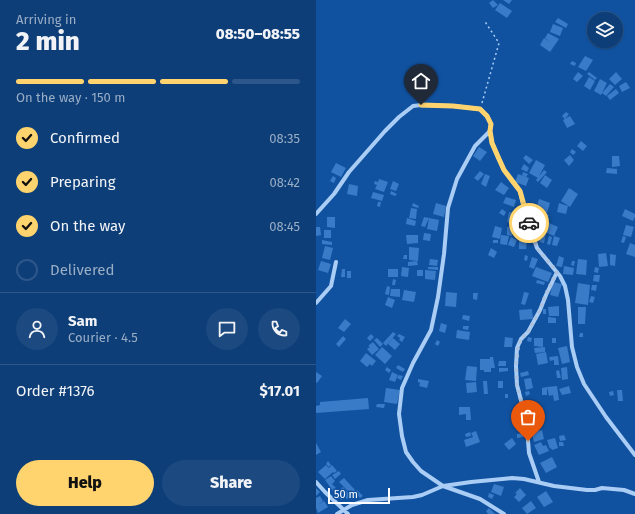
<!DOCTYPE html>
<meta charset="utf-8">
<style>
body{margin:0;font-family:"Fira Sans",sans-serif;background:#1b4980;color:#f1f3f6;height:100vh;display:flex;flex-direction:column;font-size:15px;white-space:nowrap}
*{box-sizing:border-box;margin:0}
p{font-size:13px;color:#9aaec6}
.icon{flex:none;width:22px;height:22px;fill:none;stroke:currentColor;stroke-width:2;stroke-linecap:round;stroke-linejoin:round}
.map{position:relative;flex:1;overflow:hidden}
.sheet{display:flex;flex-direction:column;background:#0d3e78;width:316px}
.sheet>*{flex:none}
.tools{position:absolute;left:271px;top:12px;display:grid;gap:8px}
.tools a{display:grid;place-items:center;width:36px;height:36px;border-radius:50%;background:#0d3e78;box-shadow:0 1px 3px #0004,0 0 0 1px #2d578a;font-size:20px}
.scale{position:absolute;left:12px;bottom:10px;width:62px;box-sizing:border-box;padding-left:4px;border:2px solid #fff;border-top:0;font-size:11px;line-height:14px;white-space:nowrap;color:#fff;-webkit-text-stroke:3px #1152a0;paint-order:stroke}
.pin{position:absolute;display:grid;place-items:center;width:34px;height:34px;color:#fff;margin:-41px -17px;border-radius:50% 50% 50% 0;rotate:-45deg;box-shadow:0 0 4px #0007}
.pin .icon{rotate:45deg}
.courier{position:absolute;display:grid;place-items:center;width:40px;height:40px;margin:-20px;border:3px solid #ffd36e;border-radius:50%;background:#fff;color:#222;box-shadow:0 1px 5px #0007}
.overview em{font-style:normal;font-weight:800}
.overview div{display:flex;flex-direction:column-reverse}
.overview{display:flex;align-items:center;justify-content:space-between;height:68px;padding:0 16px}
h1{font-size:26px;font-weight:800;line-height:30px}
.bar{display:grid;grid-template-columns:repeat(4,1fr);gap:6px 4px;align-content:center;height:48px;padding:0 16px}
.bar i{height:5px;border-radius:3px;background:#2d578a}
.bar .active{background:#ffd36e}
.bar p{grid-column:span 4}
.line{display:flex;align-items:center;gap:10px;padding:0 16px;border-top:1px solid #2d578a}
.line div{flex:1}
.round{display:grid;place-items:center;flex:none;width:42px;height:42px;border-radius:21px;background:#1b4980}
ol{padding:0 16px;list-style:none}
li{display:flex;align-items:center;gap:12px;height:44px}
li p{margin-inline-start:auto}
li .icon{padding:4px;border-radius:50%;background:#ffd36e;color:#111;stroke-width:4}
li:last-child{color:#9aaec6}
li i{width:22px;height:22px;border:2px solid #2d578a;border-radius:50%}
.action{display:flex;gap:8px;margin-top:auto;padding:8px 16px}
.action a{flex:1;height:46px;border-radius:24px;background:#ffd36e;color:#111;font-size:16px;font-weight:800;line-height:46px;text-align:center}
.action a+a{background:#1b4980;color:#f1f3f6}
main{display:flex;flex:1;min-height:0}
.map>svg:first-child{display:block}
.building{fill:#3a7bc7}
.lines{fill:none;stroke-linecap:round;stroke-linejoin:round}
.path{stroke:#aacdf5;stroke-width:1.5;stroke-dasharray:2 3;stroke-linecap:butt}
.street{stroke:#aacdf5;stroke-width:4}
.done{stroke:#acc2de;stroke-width:4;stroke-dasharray:0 7.2}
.route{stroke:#ffd36e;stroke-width:5}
</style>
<main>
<section class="sheet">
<div class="overview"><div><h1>2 min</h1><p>Arriving in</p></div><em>08:50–08:55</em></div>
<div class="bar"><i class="active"></i><i class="active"></i><i class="active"></i><i></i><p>On the way · 150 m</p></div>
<ol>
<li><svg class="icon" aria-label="check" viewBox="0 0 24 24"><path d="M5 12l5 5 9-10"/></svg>Confirmed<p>08:35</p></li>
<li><svg class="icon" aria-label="check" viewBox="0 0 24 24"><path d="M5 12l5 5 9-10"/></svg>Preparing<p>08:42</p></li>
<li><svg class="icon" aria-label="check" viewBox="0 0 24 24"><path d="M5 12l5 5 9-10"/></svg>On the way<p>08:45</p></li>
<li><i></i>Delivered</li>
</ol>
<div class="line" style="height:72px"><a class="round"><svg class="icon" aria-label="person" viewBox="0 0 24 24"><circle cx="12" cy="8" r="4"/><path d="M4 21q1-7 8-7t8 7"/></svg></a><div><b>Sam</b><p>Courier · 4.5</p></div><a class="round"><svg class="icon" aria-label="chat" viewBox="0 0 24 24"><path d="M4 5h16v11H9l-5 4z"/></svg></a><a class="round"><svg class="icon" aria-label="phone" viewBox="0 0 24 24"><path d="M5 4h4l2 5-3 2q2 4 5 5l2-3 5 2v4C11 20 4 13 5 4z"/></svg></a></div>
<div class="line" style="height:52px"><div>Order #1376</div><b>$17.01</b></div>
<div class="action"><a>Help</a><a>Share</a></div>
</section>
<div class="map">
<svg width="319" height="514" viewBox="0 0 319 514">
<rect width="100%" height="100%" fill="#1152a0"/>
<!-- building -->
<path class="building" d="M177,0L182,5L177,8L173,3Z
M187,0H196L193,4Z
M184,3L196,11L191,18L179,10Z
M242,18L252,24L250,28L239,22Z
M237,24L247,28L244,36L234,32Z
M232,33L243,39L234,52L224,45L228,38L234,42L229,38Z
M269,56L277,60L270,71L262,67Z
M256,61L260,63L259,66L254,64Z
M262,72L267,76L261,82L257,79Z
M273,72L281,78L279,80L271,74Z
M300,72L306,79L299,85L293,79Z
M273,77L279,81L274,90L268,86Z
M284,79L291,83L285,95L278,91Z
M310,82L314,88L306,92L303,86Z
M294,84L298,87L290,96L286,93Z
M300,89L303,93L294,100L291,96Z
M250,112L253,114L249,119L246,116Z
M254,116L259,124L251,128L247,120Z
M265,141L271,146L267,151L261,146Z
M163,147L171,152L164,161L157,156Z
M256,149L260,152L257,155L254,152Z
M210,155L217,160L213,164L207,158Z
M254,155L258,160L253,166L248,160Z
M296,156H303L304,166L296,167Z
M220,160L229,165L222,178L213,173Z
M20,163L30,168L25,177L15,172Z
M208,164L213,168L211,172L205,169Z
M291,168L301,169V174L290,173Z
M228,170L231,172L222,182L220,180Z
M164,171L168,174L162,181L158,178Z
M207,172L212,174L210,177L206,175Z
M169,174L174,176L170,187L165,184Z
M202,174L213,178L210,186L199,182Z
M229,175L236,180L231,188L224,183Z
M17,176L20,178L18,183L14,181Z
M63,179L72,182L68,192L59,189L61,185L58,184L59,181L62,182Z
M77,181L83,184L80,191L74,189Z
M185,182L193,188L188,195L179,190Z
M33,184L42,186L41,196L31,194Z
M253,188L262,194L254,207L245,201Z
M75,191L81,194L79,196L74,194Z
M57,192L68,195L66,201L55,198Z
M190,197L200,200L198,207L187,203Z
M223,199L234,203L231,213L220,209Z
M62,202H65L64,207L61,206Z
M97,203L103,206L102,208L96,206Z
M120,203L130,206L128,217L117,214Z
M243,203L252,206L250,214L241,212Z
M95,208L101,209L100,219L93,218Z
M186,209L190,212L188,216L183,213Z
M309,209L319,214V217L317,221L306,216Z
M222,210L233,215L227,229L216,225Z
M193,212L200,213L198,224L191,222Z
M11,217H19V228L11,227Z
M108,217L113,218L109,227L105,226Z
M91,218L100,221L99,226L90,224Z
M113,218L123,220L121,231L111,229Z
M199,221H203L202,226H199Z
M233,223L242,227L238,236L229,232Z
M310,225L318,227L315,237L307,235Z
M179,226L186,228L184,239L176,237Z
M0,227H4L5,235L0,236Z
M191,227H196V236L191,235Z
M198,228H201V236H197Z
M8,230H15V238H8Z
M108,233L115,234L114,241L107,240Z
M226,233L230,234L228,243L223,242Z
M90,235H102V243L91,244Z
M185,235L193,236L191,245L184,244Z
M233,236L236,237L234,245L231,244Z
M238,236L244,238L241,246L236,245Z
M307,236L310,237L308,243L305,242Z
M195,237L201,240L198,247L192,245Z
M6,240L16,242V245L6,244Z
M177,240H182V243H177Z
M203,240H211L210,249H203Z
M314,243L319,245V257L310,254Z
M9,246L17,248L14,260L6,258Z
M93,247L103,248L102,261L93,260Z
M175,248L181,252L178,258L172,255Z
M290,253L292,266L283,267L282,254Z
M294,254L300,255L299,266L294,265Z
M88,255H91V259H87Z
M209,255L212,256L211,261L208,260Z
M243,256L248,258L246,267L240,266Z
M216,257L222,259L218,269L213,267Z
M114,259L122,260L121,266L113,265Z
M262,259L271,260L270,275L260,274Z
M5,261L15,264L12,273L2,270Z
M101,261L102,265L92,266V262Z
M256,261H259L258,266L255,265Z
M248,266L258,268L257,275L247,274Z
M86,267L93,268L92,277L85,276Z
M112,267H122V270L112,269Z
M220,267L236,273L232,282L216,276Z
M279,267L283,268L282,273L278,272Z
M26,269H29V277H25Z
M72,269H82V277H72Z
M101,270H107V276H101Z
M109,270L120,271L119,280L109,279Z
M31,271H35V278H31Z
M278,275H284L283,282L277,281Z
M77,279L80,280L79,285H76Z
M221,280L229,282L228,285L220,283Z
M237,282L246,284L242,297L234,295Z
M262,283L274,285L272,305L259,303Z
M276,285H281L280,291L275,290Z
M71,286L74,287L73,295L69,294Z
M75,289H84V297L74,296Z
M88,290L100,292L98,302L86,300Z
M130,292L141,293L140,307L129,306Z
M208,292L213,293L209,305L205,304Z
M157,293H162L161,300L157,299Z
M275,296L279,297L277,303L273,302Z
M72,297L79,300L76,308L69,305Z
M243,306V316H233L232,307Z
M262,307H270L269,324H262Z
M216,309L217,319L204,320L203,310Z
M227,309H230V314H227Z
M147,315L154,316L153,321L146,319Z
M232,317L240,318V323H232Z
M29,319L35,324L28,332L22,328Z
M125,323L131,325L129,333L123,331Z
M147,326H153L152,330L147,329Z
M141,330L154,332L153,340L140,338Z
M77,332L80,334L70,346L67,343Z
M264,333H267V337H263Z
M55,334L58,337L54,341L51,338Z
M83,334L89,337L86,342L83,340L84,338L81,336Z
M27,336L30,339L23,347L20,344Z
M189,337L197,338L196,347H188Z
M212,337L216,338L215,342L211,341Z
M61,338L67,344L64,347L58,340Z
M77,338L84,344L79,350L72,344Z
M218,338H227V347L218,346Z
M236,338H240V343H236Z
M121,340L124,342L122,346L119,344Z
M57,342L63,349L56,355L51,349L54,347L52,346Z
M251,346L254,362L246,364L242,348Z
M66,347L76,356L69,364L59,355Z
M229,347V352L219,353L218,348Z
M230,352L232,363L222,365L220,354Z
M50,353L60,361L56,366L54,364L51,367L44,361Z
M242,356L243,365H238V360L234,361L233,357Z
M174,357H177L179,368H175V372H168V370H164V359H174Z
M183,361H190V366H182Z
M82,365L89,369L87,372L80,368Z
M151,366L161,367L160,381L149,380Z
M71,367L75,370L73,373L69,370Z
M251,367L252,379L246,380L245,368Z
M183,368H192V371L183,372Z
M243,370L245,378H241L240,371Z
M212,371L213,375L205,377L204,373Z
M0,372L6,376L1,383L0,382Z
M76,372L82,375L79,382L73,380Z
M83,375L87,376L85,380L81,378Z
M215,378L217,388L210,390L208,379Z
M102,379L113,381L111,388L103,386L104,383L102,382Z
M167,381H171L172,394H168Z
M182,381H187V388H182Z
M160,382L161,392L151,393L150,383Z
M241,386L243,400L238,401L237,395L233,396L231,387Z
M253,386L255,393L246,395L243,389Z
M231,387V395H226V388Z
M70,388L84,390L81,404L68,402Z
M301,390H306L307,401H302Z
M213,391L214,394L210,396L209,392Z
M297,391L298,395L294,396L293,392Z
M189,394H192V398H189Z
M52,398L53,409L0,413V406L4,405V402Z
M61,404H69L68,408L60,407Z
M143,407H154L155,420H150V414L143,415Z
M216,418H220L221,423H216Z
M217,425H222V430H217Z
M201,426H206V431H201Z
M226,430L228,439L218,442L216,433Z
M160,431L164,442L150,447L148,440L157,437L155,433Z
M154,432L155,436L150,437L149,434Z
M207,433V437L201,438V434Z
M248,435L250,440L244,441L243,436Z
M196,438L200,444L193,450L188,444Z
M239,438L242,448L236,450L235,448L234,449L231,440Z
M225,442L227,446L230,445L233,451L223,455L218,445Z
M243,442H247L248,446H243Z
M0,443L5,452L0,455Z
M236,457L241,467L230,473L224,463Z
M12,461L15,465L13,467L10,464Z
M10,465L17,472L9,479L2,472Z
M16,465L21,471L18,473L13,468Z
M23,471L25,474L19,479L16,475Z
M15,476L19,481L16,484L20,488L17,491L9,480Z
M28,478L39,490L35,494L23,482Z
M178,484L188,487L185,496L175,492Z
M27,487L35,496L31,499L29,497L25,500L20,493Z
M0,488L4,492L0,496Z
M204,488L210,495L203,502L198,497L201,494L199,493Z
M41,490L47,496L44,498L39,492Z
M230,491L237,502L228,507L221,497Z
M173,493L178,495L176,499L172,497Z
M4,496L7,501L2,505L8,501L12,507L2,513L0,508V498Z
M215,501L220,508L211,514L206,508Z
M173,508L179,514H172L170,511Z"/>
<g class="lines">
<!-- path -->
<path class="path" d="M166,103L183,43L168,20"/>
<!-- street -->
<path class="street" d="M174,131L159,146L141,179L132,208L128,254L122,297L115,330L97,363L86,388L83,414L86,436L90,452L97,462L105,471L127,486L164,499L188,514
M0,214L18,194L33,172L69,131L83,117L97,106L105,105L137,106L164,109L171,116L175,124L174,131L176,143L183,159L188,170L204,191L208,209L221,248L244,276L249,286L252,300L256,347L261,367L268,384L290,417L319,455
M0,303L15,286L20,262
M0,482L9,492L32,514
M223,482L213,453L211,428L207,408L201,385L200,366L201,348L205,339L212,332L224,310L230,295L241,272
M21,514L36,505L52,500L97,497L106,495L127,486L155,482L196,478L208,479L238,486L271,490H279L286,488L308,490L319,494"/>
</g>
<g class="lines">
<!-- done -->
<path class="done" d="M212,441L211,428L207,408L201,385L200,366L202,348L205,339L212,332L224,310L230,294L241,272L221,248L213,223"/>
<!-- route -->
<path class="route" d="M105,105L137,106L164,109L171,116L175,124L174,131L176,143L183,159L188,170L204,191L213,223"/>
</g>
</svg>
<div class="tools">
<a><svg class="icon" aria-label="layers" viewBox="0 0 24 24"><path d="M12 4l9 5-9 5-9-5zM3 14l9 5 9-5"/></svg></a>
</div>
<div class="scale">50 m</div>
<div class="pin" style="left:212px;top:441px;background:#ea580c"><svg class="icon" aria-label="bag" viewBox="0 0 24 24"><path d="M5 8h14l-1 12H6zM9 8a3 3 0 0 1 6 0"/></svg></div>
<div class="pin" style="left:105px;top:105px;background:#1f2937"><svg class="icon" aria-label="home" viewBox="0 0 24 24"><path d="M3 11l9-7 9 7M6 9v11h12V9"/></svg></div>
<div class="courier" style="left:213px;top:223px"><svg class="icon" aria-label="car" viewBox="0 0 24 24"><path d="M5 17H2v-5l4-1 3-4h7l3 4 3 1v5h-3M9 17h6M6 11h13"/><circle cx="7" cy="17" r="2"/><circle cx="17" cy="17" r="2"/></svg></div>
</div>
</main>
